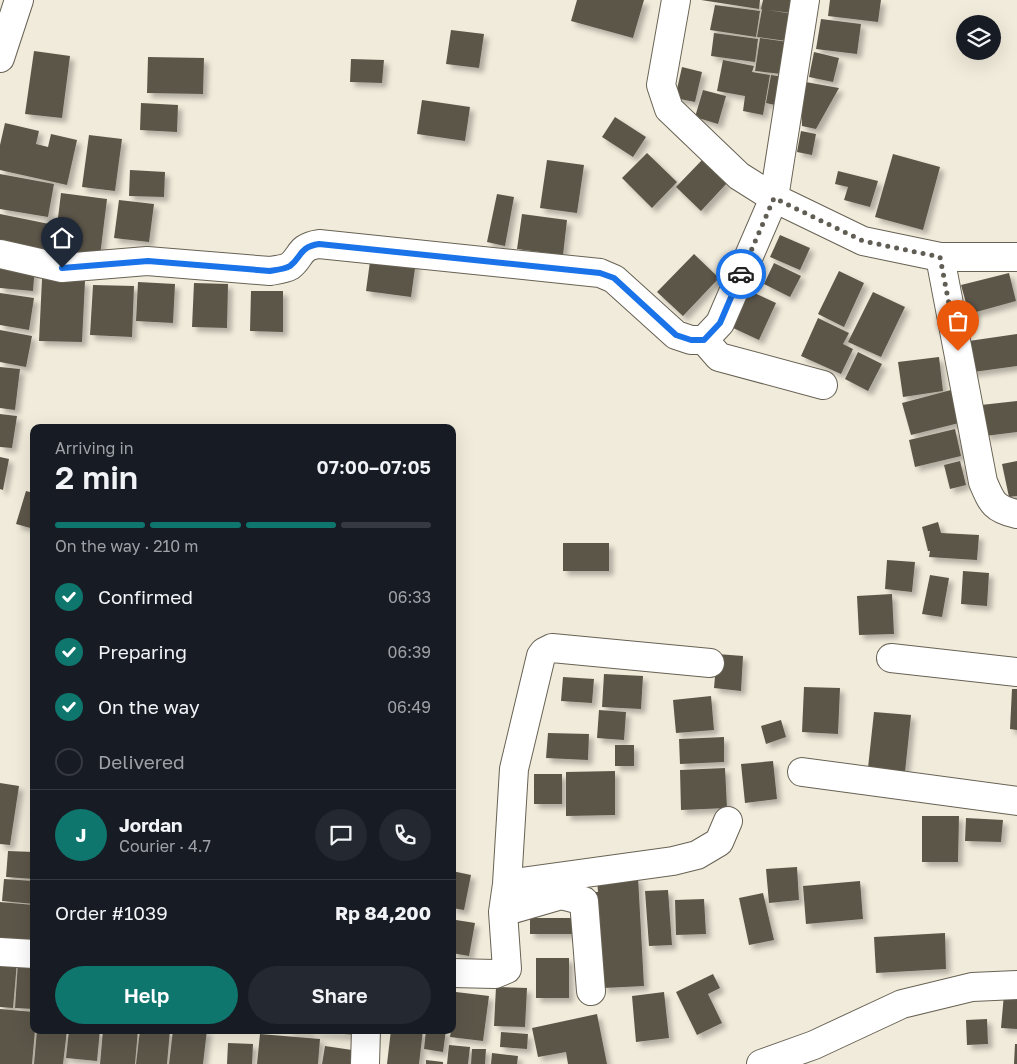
<!DOCTYPE html>
<meta charset="utf-8">
<style>
body{margin:0;font-family:"Golos Text",sans-serif;background:#242831;color:#f1f3f6;height:100vh;display:flex;flex-direction:column;font-size:19px;white-space:nowrap}
*{box-sizing:border-box;margin:0}
p{font-size:16px;color:#9ea1a6}
.icon{flex:none;width:28px;height:28px;fill:none;stroke:currentColor;stroke-width:2;stroke-linecap:round;stroke-linejoin:round}
.map{position:relative;flex:1;overflow:hidden}
.side{position:absolute;left:30px;top:424px;width:426px;height:610px;display:flex;flex-direction:column;background:#171b24;border-radius:10px;box-shadow:0 5px 20px #0002}
.side>*{flex:none}
.tools{position:absolute;left:956px;top:15px;display:grid;gap:10px}
.tools a{display:grid;place-items:center;width:45px;height:45px;border-radius:50%;background:#171b24;box-shadow:0 5px 20px #0002;font-size:25px}
.pin{position:absolute;display:grid;place-items:center;width:42px;height:42px;color:#fff;margin:-51px -21px;border-radius:50% 50% 50% 0;rotate:-45deg;box-shadow:0 0 5px #0007}
.pin .icon{rotate:45deg}
.courier{position:absolute;display:grid;place-items:center;width:50px;height:50px;margin:-25px;border:4px solid #1a73e8;border-radius:50%;background:#fff;color:#222;box-shadow:0 1px 6px #0007}
.headline em{font-style:normal;font-weight:600}
.headline div{display:flex;flex-direction:column-reverse}
.headline{display:flex;align-items:center;justify-content:space-between;height:85px;padding:0 25px}
h1{font-size:32px;font-weight:600;line-height:38px}
.bar{display:grid;grid-template-columns:repeat(4,1fr);gap:8px 5px;align-content:center;height:60px;padding:0 25px}
.bar i{height:6px;border-radius:4px;background:#363941}
.bar .selected{background:#0f766e}
.bar p{grid-column:span 4}
.line{display:flex;align-items:center;gap:12px;padding:0 25px;border-top:1px solid #363941}
.line div{flex:1}
.round{display:grid;place-items:center;flex:none;width:52px;height:52px;border-radius:26px;background:#242831}
ol{padding:0 25px;list-style:none}
li{display:flex;align-items:center;gap:15px;height:55px}
li p{margin-inline-start:auto}
li .icon{padding:5px;border-radius:50%;background:#0f766e;color:#fff;stroke-width:4}
li:last-child{color:#9ea1a6}
li i{width:28px;height:28px;border:2px solid #363941;border-radius:50%}
.cta{display:flex;gap:10px;margin-top:auto;padding:10px 25px}
.cta a{flex:1;height:58px;border-radius:30px;background:#0f766e;color:#fff;font-size:20px;font-weight:600;line-height:58px;text-align:center}
.cta a+a{background:#242831;color:#f1f3f6}
.map>svg:first-child{display:block}
.building{fill:#5c5749;filter:url(#shadow)}
.lines{fill:none;stroke-linecap:round;stroke-linejoin:round}
.minor-casing{stroke:#676254;stroke-width:30}
.minor{stroke:#fff;stroke-width:28}
.done{stroke:#605d54;stroke-width:5;stroke-dasharray:0 9}
.route{stroke:#1a73e8;stroke-width:6}
</style>
<div class="map">
<svg width="1017" height="1064" viewBox="0 0 1017 1064">
<defs>
<filter id="shadow"><feDropShadow dx="4.5" dy="4.5" stdDeviation="2.5" flood-color="#0004"/></filter>
</defs>
<rect width="100%" height="100%" fill="#f1ebdb"/>
<!-- building -->
<path class="building" d="M577,0H644L633,38L571,21Z
M701,0H760L759,9Z
M763,0H800L798,14L761,9Z
M830,0H881L878,22L828,16Z
M715,5L760,11L756,37L710,30Z
M762,9L799,15L794,42L757,37Z
M821,19L861,24L857,54L816,49Z
M451,30L484,34L479,68L446,64Z
M714,33L758,39L755,62L711,56Z
M760,38L795,43L790,75L755,71Z
M34,51L70,56L62,118L25,114Z
M814,52L839,58L833,82L809,77Z
M148,57L204,58L203,94L147,93Z
M351,59L384,60L382,83L350,82Z
M723,60L754,66L752,72L770,75L763,115L743,111L745,96L717,91Z
M682,67L702,72L695,102L675,98Z
M771,75L790,78L784,107L766,103Z
M800,81L839,88L816,129L802,126Z
M703,90L726,96L718,124L695,117Z
M422,100L470,107L465,141L417,134Z
M141,103L178,105L177,132L140,130Z
M615,117L646,137L633,157L602,137Z
M5,123L39,131L36,144L48,147L51,134L77,140L67,185L0,170V145Z
M801,131L816,134L812,155L797,152Z
M89,135L122,139L115,191L82,187Z
M647,153L677,182L652,208L622,178Z
M893,154L940,167L923,230L875,217Z
M547,160L584,165L577,213L540,208Z
M702,160L727,183L701,211L676,187Z
M130,170L165,172L164,197L129,196Z
M838,171L878,181L870,207L844,200L848,187L835,184Z
M0,174L54,184L48,217L0,209Z
M61,193L107,199L99,264L53,259Z
M497,194L514,197L505,246L487,242Z
M119,200L154,204L149,242L114,238Z
M0,214L54,225L47,259L0,250Z
M522,214L567,220L563,255L517,249Z
M780,235L810,248L800,270L770,257Z
M371,254L416,261L411,297L366,291Z
M694,254L719,278L683,316L657,292Z
M0,263L35,266L33,291L0,288Z
M774,263L801,276L790,297L764,284Z
M839,271L864,283L844,327L818,314Z
M1009,273L1016,301L969,314L961,285Z
M42,279L85,281L82,342L39,341Z
M138,282L175,284L173,323L136,321Z
M194,283L228,284L227,328L192,327Z
M93,285L134,286L132,337L90,335Z
M748,290L776,303L759,340L731,327Z
M251,291H283V332L250,331Z
M873,292L905,307L881,357L848,342Z
M0,293L34,298L29,330L0,325Z
M818,318L849,333L843,344L853,349L841,374L801,356Z
M0,330L32,336L26,367L0,362Z
M1017,334V366L966,373L962,342Z
M858,352L882,364L868,391L845,379Z
M939,357L943,391L903,397L898,362Z
M0,367L20,369L15,410L0,408Z
M951,390L959,423L911,435L902,403Z
M1017,401V432L985,436L981,405Z
M0,414L17,416L12,448L0,447Z
M955,429L961,456L915,467L909,440Z
M0,457L9,459L3,490L0,489Z
M960,461L966,485L950,489L944,465Z
M1017,461V496L1009,497L1002,464Z
M26,491L34,493V529L16,524Z
M938,522L941,533L979,535L977,560L929,557L930,551H928L922,527Z
M563,543H609V571H563Z
M887,560L915,562L912,592L885,589Z
M963,571L989,573L987,606L961,604Z
M930,575L949,578L942,617L922,614Z
M892,594L894,634L859,635L857,596Z
M717,654L743,656L741,691L714,688Z
M604,674L643,676L641,709L602,707Z
M563,677L594,679L592,703L561,701Z
M804,687L840,688L838,734L802,732Z
M1012,689H1017V730L1010,729Z
M711,696L714,730L676,733L673,700Z
M599,710L626,712L624,740L597,738Z
M874,712L911,715L905,772L868,768Z
M781,720L786,737L766,744L761,726Z
M548,733L589,734L588,760L546,758Z
M724,737V762L680,764L679,739Z
M615,745H634V766H615Z
M773,761L777,799L745,803L741,764Z
M725,768L727,808L681,810L680,770Z
M615,771V815L566,816V772Z
M534,774H562V804H534Z
M0,783L19,786L10,845L0,844Z
M922,816H959L958,862H922Z
M966,818L1003,820L1001,842L965,841Z
M8,851L34,852V879L6,877Z
M797,867L799,900L769,903L766,869Z
M452,871L471,875L464,910L452,908Z
M638,877L644,986L603,988L599,908H590L589,892H598L597,879Z
M4,879L34,881V904L2,901Z
M860,881L863,919L806,924L803,886Z
M668,890L672,945L649,946L645,891Z
M763,893L774,940L749,945L739,898Z
M704,899L706,934L676,935L675,900Z
M0,902L34,905V943L0,941Z
M530,918H578V934H530Z
M456,920L475,923L469,956L452,953V939Z
M945,933L946,969L876,973L874,937Z
M536,958H569V998H536Z
M0,961L17,962L13,1008L0,1007Z
M18,962L34,963V1009L15,1008Z
M713,974L720,988L708,994L722,1023L697,1035L676,992Z
M496,987L527,988L525,1027L494,1026Z
M456,992L489,996L483,1041L450,1037L451,1030H452Z
M664,992L669,1038L636,1042L632,996Z
M1004,994H1017V1029L1001,1028Z
M0,1009L34,1012V1030H35L32,1064H0Z
M597,1014L607,1064H568L566,1052L538,1057L532,1028Z
M987,1019L988,1044L967,1045L966,1020Z
M37,1030H67L63,1064H34Z
M69,1030H100L97,1061L66,1058Z
M103,1030H138L135,1064H100Z
M140,1030H170L167,1064H136Z
M173,1030H207L203,1064H169Z
M289,1030H311L310,1034L288,1033Z
M313,1030H359V1035L313,1032Z
M391,1030H423L419,1064H387Z
M426,1030H446L443,1052L424,1049Z
M501,1032L528,1034L527,1049L500,1047Z
M260,1034L320,1039L318,1064H257Z
M228,1043L253,1044L252,1064H227Z
M1015,1044H1017V1064H1014Z
M449,1045L470,1047L468,1064H447Z
M325,1046L352,1050L350,1064H322Z
M472,1049H486L485,1064H471Z
M492,1053L518,1056L517,1064H491Z
M426,1060L443,1062V1064H426Z"/>
<g class="lines">
<defs>
<path id="minor" d="M676,0L661,85L669,109L739,176L774,198L863,241L940,257H1017
M0,58L19,0
M0,254L62,268L147,261L270,271C276,270 285,269 290,266C302,257 298,247 319,244L600,273L614,279L676,335L691,340H704L720,323L774,198L805,0
M940,257L983,482C992,503 994,509 1017,514
M704,340L719,357L823,385
M891,658L1017,672
M802,772L1017,801
M507,884L673,861L697,855L719,842L728,821
M503,912L561,895L584,901L591,991
M0,952L34,954
M452,973L495,974L507,969L503,912L507,884L514,769L541,656L544,652L552,648L710,663
M365,1064L366,1030
M761,1064L814,1045L902,1004L972,987L1017,985"/>
</defs>
<!-- minor casing -->
<use href="#minor" class="minor-casing"/>
<!-- minor -->
<use href="#minor" class="minor"/>
</g>
<g class="lines">
<!-- done -->
<path class="done" d="M741,274L774,198L863,241L940,257L958,351"/>
<!-- route -->
<path class="route" d="M62,268L148,261L270,271C276,270 285,269 290,266C302,257 299,247 319,244L600,273L614,278L676,335L691,340H704L720,323L741,274"/>
</g>
</svg>
<div class="tools">
<a><svg class="icon" aria-label="layers" viewBox="0 0 24 24"><path d="M12 4l9 5-9 5-9-5zM3 14l9 5 9-5"/></svg></a>
</div>
<div class="pin" style="left:958px;top:351px;background:#ea580c"><svg class="icon" aria-label="bag" viewBox="0 0 24 24"><path d="M5 8h14l-1 12H6zM9 8a3 3 0 0 1 6 0"/></svg></div>
<div class="pin" style="left:62px;top:268px;background:#1f2937"><svg class="icon" aria-label="home" viewBox="0 0 24 24"><path d="M3 11l9-7 9 7M6 9v11h12V9"/></svg></div>
<div class="courier" style="left:741px;top:274px"><svg class="icon" aria-label="car" viewBox="0 0 24 24"><path d="M5 17H2v-5l4-1 3-4h7l3 4 3 1v5h-3M9 17h6M6 11h13"/><circle cx="7" cy="17" r="2"/><circle cx="17" cy="17" r="2"/></svg></div>
<section class="side">
<div class="headline"><div><h1>2 min</h1><p>Arriving in</p></div><em>07:00–07:05</em></div>
<div class="bar"><i class="selected"></i><i class="selected"></i><i class="selected"></i><i></i><p>On the way · 210 m</p></div>
<ol>
<li><svg class="icon" aria-label="check" viewBox="0 0 24 24"><path d="M5 12l5 5 9-10"/></svg>Confirmed<p>06:33</p></li>
<li><svg class="icon" aria-label="check" viewBox="0 0 24 24"><path d="M5 12l5 5 9-10"/></svg>Preparing<p>06:39</p></li>
<li><svg class="icon" aria-label="check" viewBox="0 0 24 24"><path d="M5 12l5 5 9-10"/></svg>On the way<p>06:49</p></li>
<li><i></i>Delivered</li>
</ol>
<div class="line" style="height:90px"><b class="round" style="background:#0f766e;color:#fff">J</b><div><b>Jordan</b><p>Courier · 4.7</p></div><a class="round"><svg class="icon" aria-label="chat" viewBox="0 0 24 24"><path d="M4 5h16v11H9l-5 4z"/></svg></a><a class="round"><svg class="icon" aria-label="phone" viewBox="0 0 24 24"><path d="M5 4h4l2 5-3 2q2 4 5 5l2-3 5 2v4C11 20 4 13 5 4z"/></svg></a></div>
<div class="line" style="height:65px"><div>Order #1039</div><b>Rp 84,200</b></div>
<div class="cta"><a>Help</a><a>Share</a></div>
</section>
</div>
